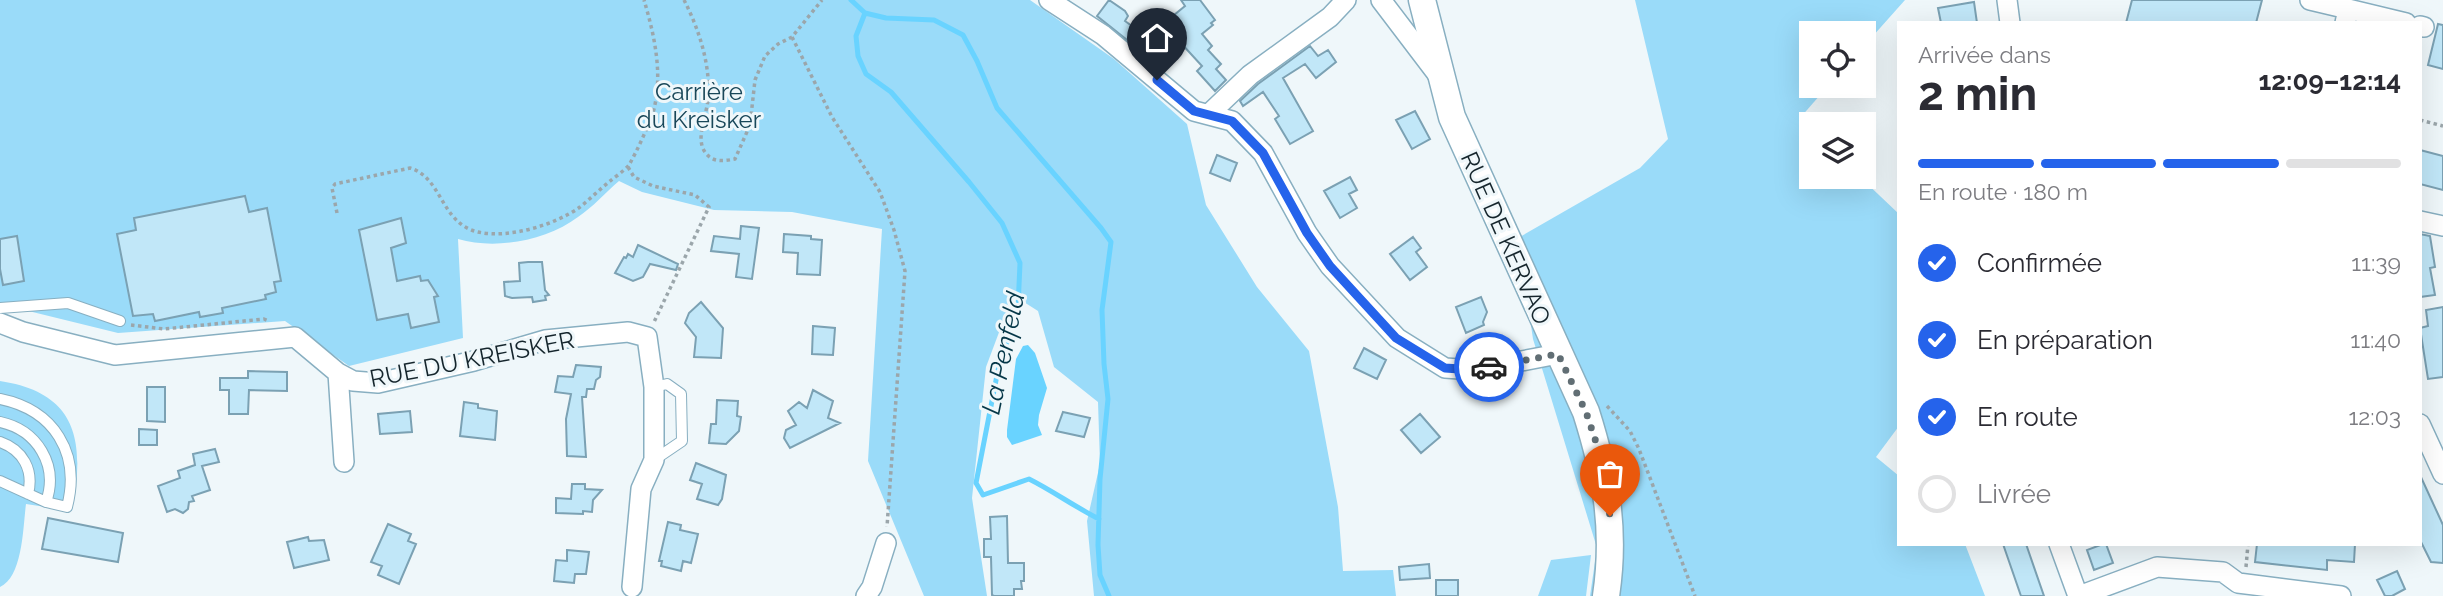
<!DOCTYPE html>
<html lang="fr">
<meta charset="utf-8">
<style>
body{margin:0;font-family:Raleway,sans-serif;background:#f2f2f3;color:#2b2b33;height:100vh;display:flex;flex-direction:column;font-size:26px;white-space:nowrap}
*{box-sizing:border-box;margin:0}
p{font-size:23px;color:#7c7c81}
.icon{flex:none;width:38px;height:38px;fill:none;stroke:currentColor;stroke-width:2;stroke-linecap:round;stroke-linejoin:round}
.map{position:relative;flex:1;overflow:hidden}
.side{position:absolute;left:1897px;top:21px;width:525px;height:525px;display:flex;flex-direction:column;background:#fff;border-radius:0px;box-shadow:0 7px 28px #0002}
.side>*{flex:none}
.tools{position:absolute;left:1799px;top:21px;display:grid;gap:14px}
.tools a{display:grid;place-items:center;width:77px;height:77px;border-radius:0px;background:#fff;box-shadow:0 7px 28px #0002;font-size:35px}
.pin{position:absolute;display:grid;place-items:center;width:60px;height:60px;color:#fff;margin:-72px -30px;border-radius:50% 50% 50% 0;rotate:-45deg;box-shadow:0 0 7px #0007}
.pin .icon{rotate:45deg}
.courier{position:absolute;display:grid;place-items:center;width:70px;height:70px;margin:-35px;border:5px solid #2563eb;border-radius:50%;background:#fff;color:#222;box-shadow:0 2px 9px #0007}
.summary em{font-style:normal;font-weight:700}
.summary div{display:flex;flex-direction:column-reverse}
.summary{display:flex;align-items:center;justify-content:space-between;height:119px;padding:0 21px}
h1{font-size:46px;font-weight:700;line-height:52px}
.bar{display:grid;grid-template-columns:repeat(4,1fr);gap:10px 7px;align-content:center;height:84px;padding:0 21px}
.bar i{height:9px;border-radius:5px;background:#e1e1e2}
.bar .selected{background:#2563eb}
.bar p{grid-column:span 4}
ol{padding:0 21px;list-style:none}
li{display:flex;align-items:center;gap:21px;height:77px}
li p{margin-inline-start:auto}
li .icon{padding:7px;border-radius:50%;background:#2563eb;color:#fff;stroke-width:4}
li:last-child{color:#7c7c81}
li i{width:38px;height:38px;border:4px solid #e1e1e2;border-radius:50%}
.map>svg:first-child{display:block}
.green{fill:#9adbf9}
.water{fill:#69d3ff}
.lines{fill:none;stroke-linecap:round;stroke-linejoin:round}
.stream{stroke:#69d3ff;stroke-width:5}
.building{fill:#c1e7f8;stroke:#7ba1b3;stroke-width:2}
.service-casing{stroke:#88afc1;stroke-width:12}
.minor-casing{stroke:#88afc1;stroke-width:22}
.secondary-casing{stroke:#88afc1;stroke-width:29}
.path{stroke:#9ba6ab;stroke-width:3.5;stroke-dasharray:3.5 3.5;stroke-linecap:butt}
.service{stroke:#fff;stroke-width:10}
.minor{stroke:#fff;stroke-width:19}
.secondary{stroke:#fff;stroke-width:26}
.done{stroke:#616e74;stroke-width:7;stroke-dasharray:0 12.6}
.route{stroke:#2563eb;stroke-width:9}
.labels{text-anchor:middle;dominant-baseline:central;stroke-width:6;stroke-linejoin:round;paint-order:stroke}
.park-label{font-size:24px;fill:#194759;stroke:#eff7fa}
.street-label{font-size:24px;fill:#15252c;stroke:#eff7fa}
.water-label{font-size:26px;font-style:italic;fill:#053748;stroke:#eff7fa}
</style>
<div class="map">
<svg width="2443" height="596" viewBox="0 0 2443 596">
<rect width="100%" height="100%" fill="#eff7fa"/>
<!-- green -->
<path class="green" d="M0,0H1030L1114,59L1187,124L1206,205L1257,287L1309,351L1338,507L1343,571L1393,570L1396,596H1094L1087,521L1100,464L1098,402L1054,367L1038,311L1013,295L986,367L972,498L987,596H924L868,461L882,229L792,212L714,210L642,192L619,181C605,193 593,207 578,217C546,241 495,250 458,239L463,338L349,366L285,321L118,333L0,304Z
M1635,0H1905L1864,46V33H1811V86H1828L1800,118L1811,129V177H1860L1899,214V426L1876,457L1899,476V544H1965L1985,596H1590L1597,548L1533,339L1518,238L1640,168L1668,139Z
M0,381C79,393 85,443 72,511L26,504C23,526 23,577 0,587Z
M1591,555L1586,596H1538L1551,560Z"/>
<!-- water -->
<path class="water" d="M1028,345L1035,353L1047,388L1039,415L1038,425L1042,435L1012,445L1007,437V430L1016,359L1023,346Z"/>
<g class="lines">
<!-- stream -->
<path class="stream" d="M851,0L865,13L886,18L934,20L963,35L977,61L997,108L1101,228L1111,242L1102,310L1104,364L1108,399L1100,479L1098,545L1100,575L1109,596
M865,13L856,36L858,56L866,74L891,92L969,182L1002,223L1020,263L1018,308L998,370L976,483L983,495L1029,479C1053,491 1075,507 1099,519"/>
</g>
<!-- building -->
<path class="building" d="M1109,0L1125,11L1128,16L1125,21L1150,39L1141,51L1097,16Z
M1181,0H1200L1215,20L1211,23L1213,25L1202,34L1212,46L1208,50L1221,64L1216,69L1226,80L1215,91L1197,71L1202,66L1179,41L1172,47L1157,29L1185,6Z
M2132,0H2262L2256,23H2126Z
M1974,2L1977,23H1941L1938,8Z
M2438,24L2443,25V69L2428,65Z
M1310,46L1318,56L1328,50L1336,62L1316,78L1305,64L1283,78L1313,131L1290,144L1275,119L1279,116L1263,92L1243,106L1240,101L1258,84Z
M1415,111L1430,139L1412,149L1396,120Z
M2420,150L2443,156V190L2420,184Z
M1217,155L1237,163L1230,181L1210,173Z
M1350,177L1357,190L1349,194L1357,208L1340,218L1324,191Z
M245,196L249,212L267,208L281,281L274,282L276,292L265,295L266,299L222,308L223,313L200,317L199,312L155,321L153,314L133,316L117,234L136,230L134,218Z
M401,218L406,243L391,248L397,281L420,276L421,281L428,280L438,296L434,297L439,322L411,328L408,314L377,320L359,230Z
M741,226L759,228L752,279L736,277L739,254L711,251L714,236L740,239Z
M784,234L811,236V239L822,240L820,275L797,274L798,253L783,252Z
M2420,234L2430,236L2435,267L2430,268L2435,295L2420,297Z
M17,236L24,281L3,285L0,269V239Z
M1413,237L1421,248L1416,252L1427,267L1410,280L1390,254Z
M638,245L678,264L676,270L650,264L643,277L633,281L615,273L624,257L626,258L628,254L633,257Z
M528,262H542L545,290L549,295L545,296L546,300L533,302L532,297L512,298L505,296L504,282L520,281L519,263Z
M1481,297L1487,312L1483,322L1484,325L1466,333L1456,307Z
M701,302L723,328L721,358L694,357L696,337L685,323L689,313Z
M2443,307V377L2428,379L2420,328L2428,326L2426,310Z
M813,326L835,328L833,355L812,354Z
M1364,348L1386,360L1377,379L1354,368Z
M576,365L601,367L600,377L596,380L594,389H587L586,397H582L586,457L567,456L566,419L571,394L555,392L558,376L573,377Z
M248,371L287,372V391L249,390L248,414H229V390H220V378H248Z
M147,387H165V422L147,421Z
M813,390L833,401L828,418L840,423L790,448L784,438L786,430L796,425L788,411L799,402L807,408Z
M717,400L738,401L737,416L741,417L739,431L726,444L709,443L711,424H716Z
M464,402L478,404V408L497,411L495,440L460,436Z
M410,411L412,432L380,434L378,414Z
M1063,412L1090,418L1084,437L1056,431Z
M1420,414L1440,437L1421,453L1401,430Z
M139,429L157,430V445H139Z
M215,449L219,462L202,466L210,490L192,496L194,501L189,502L188,509L183,513L175,509L167,512L158,486L180,478L178,471L195,465L193,454Z
M696,463L726,475L722,499L718,505L697,499L702,484L690,480Z
M2420,475L2443,525V563L2431,562L2420,540Z
M572,484H585V489L602,490L593,500L592,512L583,511V514L556,513V498L571,499Z
M1007,516L1008,563H1024V581H1021L1022,589H1014V596H994L992,595L991,557H984V539H991L990,517Z
M48,518L123,533L118,562L42,549Z
M668,522L681,525L680,530L698,534L691,563L683,561L681,571L661,566L662,561H659Z
M388,524L411,534L408,541L416,544L399,584L378,575L382,566L371,562Z
M308,537L309,541L324,540L329,560L294,568L287,542Z
M2003,544H2026L2044,596H2021Z
M2103,544H2106L2113,563L2094,570L2087,550Z
M2257,544H2355L2354,562L2327,560V570L2255,562Z
M567,550L589,552L586,574H575L574,583L554,581L556,560L567,561Z
M1429,564L1430,578L1400,580L1399,567Z
M2397,571L2405,589L2392,596H2385L2377,580Z
M1436,580H1458V596H1436Z"/>
<g class="lines">
<defs>
<path id="service" d="M0,308L68,303L120,321
M654,387L667,384L681,394L682,441L654,460
M0,399C54,410 81,453 67,507L46,502L0,481
M0,422C37,430 59,465 46,502
M0,442C23,450 34,470 28,494"/>
<path id="minor" d="M1049,0L1103,35L1194,111L1232,121L1263,153L1307,233L1330,266L1397,338L1445,368L1474,370L1558,354
M1381,0L1438,75
M2007,0L2010,23
M2310,0L2348,9
M2345,23L2348,9L2406,23
M2420,26L2424,27
M1209,114L1250,75L1330,17L1346,0
M2420,221L2443,226
M0,323L23,332L115,355L295,337L338,373L353,381L378,383L474,361L545,340L628,332L647,337L654,387V460L641,489L632,587
M338,373L344,462
M2420,424L2443,474
M2059,544L2078,596
M866,596L872,587L886,543
M2079,596L2157,567L2223,572L2238,583L2341,596"/>
<path id="secondary" d="M1422,0L1452,117L1586,412C1606,475 1616,530 1606,596"/>
</defs>
<!-- service casing -->
<use href="#service" class="service-casing"/>
<!-- minor casing -->
<use href="#minor" class="minor-casing"/>
<!-- secondary casing -->
<use href="#secondary" class="secondary-casing"/>
<!-- path -->
<path class="path" d="M684,0C699,29 711,66 708,99C707,115 695,138 705,152C712,163 724,161 735,159L750,125L755,80L765,56L778,44L792,37L822,0
M792,37L832,117L880,192L894,230L905,271L887,527
M2420,120L2443,126
M628,167L634,177L653,186L695,195L709,207L654,322
M337,213L332,188L335,184L410,168C443,178 440,223 478,232C508,239 555,225 580,207C590,199 599,190 609,182C615,177 624,171 629,165C637,151 646,131 652,116C664,78 655,37 644,0
M131,325L164,329L264,319L269,321
M1607,406L1630,431L1639,449L1695,596
M2246,567L2248,544"/>
<!-- service -->
<use href="#service" class="service"/>
<!-- minor -->
<use href="#minor" class="minor"/>
<!-- secondary -->
<use href="#secondary" class="secondary"/>
</g>
<g class="lines">
<!-- done -->
<path class="done" d="M1489,367L1558,354L1586,412L1600,454L1610,516"/>
<!-- route -->
<path class="route" d="M1157,80L1194,111L1232,121L1263,153L1307,233L1330,266L1396,338L1445,368L1474,370L1489,367"/>
</g>
<g class="labels">
<!-- park labels -->
<g class="park-label">
<text x="699" y="91">Carrière<tspan x="699" dy="28">du Kreisker</tspan></text>
</g>
<!-- street labels -->
<g class="street-label">
<text transform="translate(1506 238) rotate(66)">RUE DE KERVAO</text>
<text transform="translate(472 359) rotate(-11)">RUE DU KREISKER</text>
</g>
<!-- water labels -->
<g class="water-label">
<text transform="translate(1003 353) rotate(-78)">La Penfeld</text>
</g>
</g>
</svg>
<div class="tools">
<a><svg class="icon" aria-label="locate" viewBox="0 0 24 24"><circle cx="12" cy="12" r="6"/><path d="M12 2v4M12 18v4M2 12h4M18 12h4"/></svg></a>
<a><svg class="icon" aria-label="layers" viewBox="0 0 24 24"><path d="M12 4l9 5-9 5-9-5zM3 14l9 5 9-5"/></svg></a>
</div>
<div class="pin" style="left:1610px;top:516px;background:#ea580c"><svg class="icon" aria-label="bag" viewBox="0 0 24 24"><path d="M5 8h14l-1 12H6zM9 8a3 3 0 0 1 6 0"/></svg></div>
<div class="pin" style="left:1157px;top:80px;background:#1f2937"><svg class="icon" aria-label="home" viewBox="0 0 24 24"><path d="M3 11l9-7 9 7M6 9v11h12V9"/></svg></div>
<div class="courier" style="left:1489px;top:367px"><svg class="icon" aria-label="car" viewBox="0 0 24 24"><path d="M5 17H2v-5l4-1 3-4h7l3 4 3 1v5h-3M9 17h6M6 11h13"/><circle cx="7" cy="17" r="2"/><circle cx="17" cy="17" r="2"/></svg></div>
<section class="side">
<div class="summary"><div><h1>2 min</h1><p>Arrivée dans</p></div><em>12:09–12:14</em></div>
<div class="bar"><i class="selected"></i><i class="selected"></i><i class="selected"></i><i></i><p>En route · 180 m</p></div>
<ol>
<li><svg class="icon" aria-label="check" viewBox="0 0 24 24"><path d="M5 12l5 5 9-10"/></svg>Confirmée<p>11:39</p></li>
<li><svg class="icon" aria-label="check" viewBox="0 0 24 24"><path d="M5 12l5 5 9-10"/></svg>En préparation<p>11:40</p></li>
<li><svg class="icon" aria-label="check" viewBox="0 0 24 24"><path d="M5 12l5 5 9-10"/></svg>En route<p>12:03</p></li>
<li><i></i>Livrée</li>
</ol>
</section>
</div>
